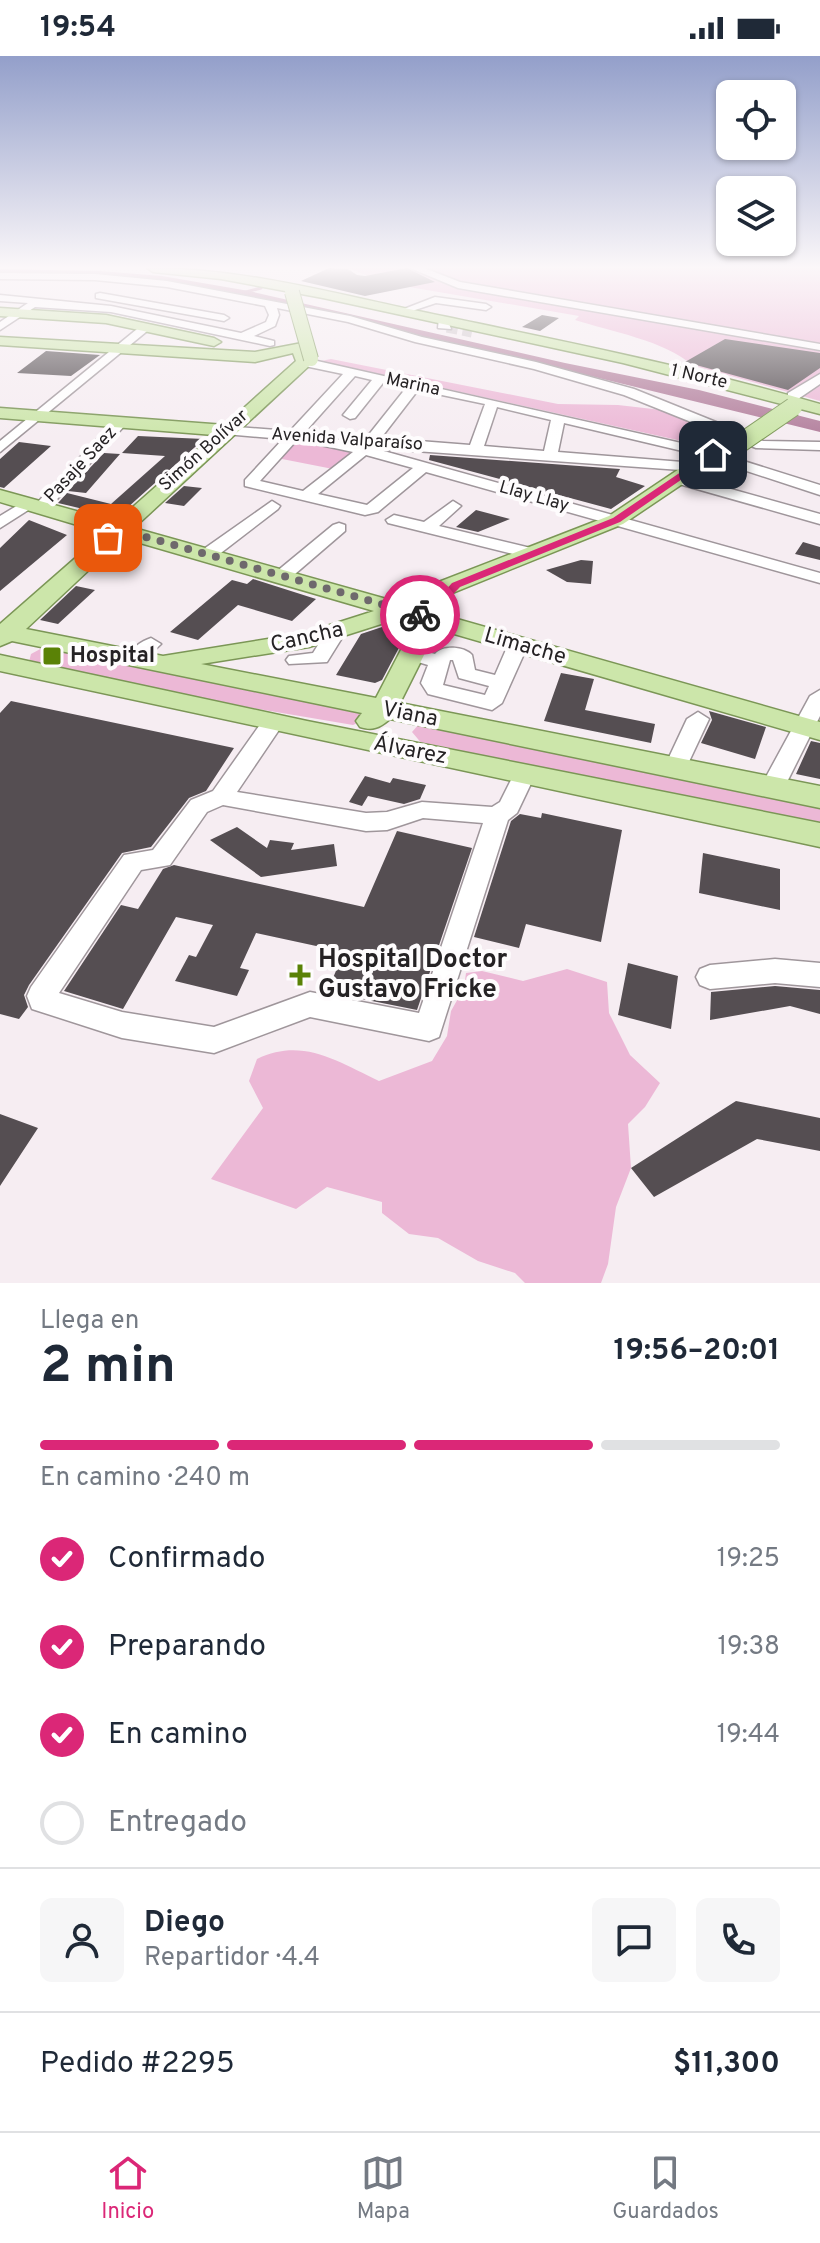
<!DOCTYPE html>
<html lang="es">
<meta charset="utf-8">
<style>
body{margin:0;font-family:Overpass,sans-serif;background:#f6f6f7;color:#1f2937;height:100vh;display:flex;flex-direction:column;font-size:30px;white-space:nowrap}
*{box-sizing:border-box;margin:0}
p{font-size:26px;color:#747a83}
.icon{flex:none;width:44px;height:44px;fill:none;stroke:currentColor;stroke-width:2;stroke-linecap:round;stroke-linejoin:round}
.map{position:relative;height:1227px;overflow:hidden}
.details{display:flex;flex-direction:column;background:#fff;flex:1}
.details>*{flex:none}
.fabs{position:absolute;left:716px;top:24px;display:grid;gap:16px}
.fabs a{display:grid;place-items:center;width:80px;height:80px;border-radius:12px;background:#fff;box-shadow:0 2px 6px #0004;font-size:40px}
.pin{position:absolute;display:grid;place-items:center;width:68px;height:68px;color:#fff;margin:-34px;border-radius:16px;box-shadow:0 4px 12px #0006}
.courier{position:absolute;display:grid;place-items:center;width:80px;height:80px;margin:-40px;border:6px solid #db2777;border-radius:50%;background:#fff;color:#222;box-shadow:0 2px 10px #0007}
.head em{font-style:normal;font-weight:700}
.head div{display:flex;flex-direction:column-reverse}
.head{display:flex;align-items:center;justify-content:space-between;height:136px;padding:0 40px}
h1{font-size:52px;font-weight:700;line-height:60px}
.bar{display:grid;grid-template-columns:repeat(4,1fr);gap:12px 8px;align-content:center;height:96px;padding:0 40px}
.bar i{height:10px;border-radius:6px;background:#e0e1e3}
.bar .selected{background:#db2777}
.bar p{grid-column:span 4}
.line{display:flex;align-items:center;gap:20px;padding:0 40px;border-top:2px solid #e0e1e3}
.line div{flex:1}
.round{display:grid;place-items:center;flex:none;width:84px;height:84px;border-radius:12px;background:#f6f6f7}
ol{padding:0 40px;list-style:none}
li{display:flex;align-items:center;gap:24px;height:88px}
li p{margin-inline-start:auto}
li .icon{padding:8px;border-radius:50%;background:#db2777;color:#fff;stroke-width:4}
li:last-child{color:#747a83}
li i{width:44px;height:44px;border:4px solid #e0e1e3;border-radius:50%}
.status{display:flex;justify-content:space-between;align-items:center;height:56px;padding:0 40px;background:#fff;direction:ltr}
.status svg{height:22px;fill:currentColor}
.tab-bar{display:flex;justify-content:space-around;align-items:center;height:112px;border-top:2px solid #e0e1e3;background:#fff;font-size:22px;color:#747a83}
.tab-bar a{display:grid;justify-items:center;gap:4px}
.tab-bar .selected{color:#db2777}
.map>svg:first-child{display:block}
.green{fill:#ecb8d6}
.water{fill:#b3809d}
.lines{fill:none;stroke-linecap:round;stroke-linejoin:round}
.stream{stroke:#b3809d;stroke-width:3}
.building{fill:#554e52}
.minor-tunnel{stroke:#ccc4c9;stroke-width:11;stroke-dasharray:11 5;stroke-linecap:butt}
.minor-casing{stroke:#9f969b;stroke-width:3}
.major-casing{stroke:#7b9656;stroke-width:3}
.minor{fill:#fff;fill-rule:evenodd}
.major{fill:#cce6aa;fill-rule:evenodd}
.major-bridge-far1-casing{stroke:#7b9656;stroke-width:16;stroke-linecap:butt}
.major-bridge-casing{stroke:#7b9656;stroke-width:20;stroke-linecap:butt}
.major-bridge-far1{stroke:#cce6aa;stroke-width:14}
.major-bridge{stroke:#cce6aa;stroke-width:18}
.route{fill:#db2777}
.done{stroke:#6e696c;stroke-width:8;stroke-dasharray:0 14.4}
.poi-dot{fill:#5a8206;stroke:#fefcfd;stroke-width:3}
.labels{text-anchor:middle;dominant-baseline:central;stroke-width:8;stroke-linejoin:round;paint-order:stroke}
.far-street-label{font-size:18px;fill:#252224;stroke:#fefcfd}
.street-label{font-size:22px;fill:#252224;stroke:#fefcfd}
.poi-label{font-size:22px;font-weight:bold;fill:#252224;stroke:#fefcfd;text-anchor:start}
.near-poi-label{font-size:26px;font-weight:bold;fill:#252224;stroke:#fefcfd;text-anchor:start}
</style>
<div class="status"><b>19:54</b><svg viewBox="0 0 49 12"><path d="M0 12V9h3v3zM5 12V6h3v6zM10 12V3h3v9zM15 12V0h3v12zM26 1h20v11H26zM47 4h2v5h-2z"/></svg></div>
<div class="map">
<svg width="820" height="1227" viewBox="0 0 820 1227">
<rect width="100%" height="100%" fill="#f6edf2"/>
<!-- green -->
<path class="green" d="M348,212H820V345L692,309C666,285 609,275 575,264L579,260L386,227Z
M331,303L558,348L618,349L688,357L730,369L700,389L321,305Z
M293,385L355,396L333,413L277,402Z
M44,591L369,656L362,665L353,669L187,641L29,606L31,598Z
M420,667L820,747V770L423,689L412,676Z
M567,913L607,926L609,957L630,999L660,1027L645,1051L628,1068L631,1112L616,1151L608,1208L601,1227H525L515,1217L478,1205L438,1182L409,1178L382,1157V1146L327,1131L296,1153L211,1123L263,1052L249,1025L257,1003C302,981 337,1005 379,1025L432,1005L447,980L451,955L464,932L466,917L482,915L523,925Z"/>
<!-- water -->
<path class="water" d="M0,213L100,215L162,220L249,235L565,307L699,334L820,365V376L574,316L414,282L376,268L169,227L0,217Z"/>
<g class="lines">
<!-- stream -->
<path class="stream" d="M242,237L261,232"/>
</g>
<!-- building -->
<path class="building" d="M329,212L348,213L357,219L365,220L407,212L435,226L365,240L301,225Z
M542,259L559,262L540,275L522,271Z
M725,283L820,297V312L788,334L685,306Z
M46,295L100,299L71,320L17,317Z
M138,380L204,383L117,461L58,447L67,437L111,448L165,400L122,397Z
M19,386L51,390L4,432L0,431V403Z
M104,397L120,398L86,437L68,435Z
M430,399L620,413L616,421L645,430L611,453L429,404Z
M184,430L202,432L184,450L165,447Z
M476,454L510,463L478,476L456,471Z
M29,464L67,479L0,535V492Z
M803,486L820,491V504L795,498Z
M581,504L593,505L591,528L567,526L546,514Z
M253,523L316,543L292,565L238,549L198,584L170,576L232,524L247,528Z
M76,530L95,534L58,568L40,564Z
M400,565L411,569L382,624L375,627L336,619L361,578Z
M561,617L594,623L585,654L655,668L651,687L544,665Z
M11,645L234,692L206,735L189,742L151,791L122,797L29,929L24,939L28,951L19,963L0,958V657Z
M709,655L766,671L755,703L701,687L712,664Z
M811,685L820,687V723L796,718Z
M365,720L390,727L393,722L426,729L420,743L404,748L368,740L362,750L349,746Z
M542,757L622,774L601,886L526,868L519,892L474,881L511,765L520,758L541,762Z
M237,771L267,792L270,784L294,787L291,794L334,788L337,810L261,821L210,784Z
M397,775L472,792L417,954L327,936L344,896L256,877L240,912L249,914L237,940L175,925L189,899L196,901L213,869L176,861L123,953L64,935L121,849L138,853L163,813L174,809L364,851Z
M703,797L780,813V854L699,837Z
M628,907L678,920L671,973L618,959Z
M775,930L820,934V958L790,950L710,964L711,936Z
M736,1045L820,1062V1095L757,1083L654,1141L631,1112Z
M0,1058L38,1072L0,1130Z"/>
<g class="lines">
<!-- minor-tunnel -->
<path class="minor-tunnel" d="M447,271L472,276"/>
<defs>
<path id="minor" d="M410,212H424L460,226L820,288V294L458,232Z
M0,217L95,218L167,225L350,260L422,281L536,306L634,333L763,385L820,386V394L756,392L624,339L534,313L415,286L348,266L277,252L279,259L275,270L254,280L274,285V289L270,290L111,256L35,251L0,274V266L28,247L0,245V239L111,250L241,277L266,266L269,259L265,250L167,231L95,224L0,223Z
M100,237L224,259L229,262L224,265L96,242V238Z
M435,241L486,248L491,251L486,254L436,247L409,256L404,253Z
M439,262H447L451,273L438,272Z
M142,269L152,271L0,396V385Z
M304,302L699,391L820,429V439L695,398L564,367L558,396L695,407L702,411L695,415L373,392L820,517V527L426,416L378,456L365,459L245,430V424L283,383L225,378L218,374L225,370L290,375L343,318L300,309L298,306ZM355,320L372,324L343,359L350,363L355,362L383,327L406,332L367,381L360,382L361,389L305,376ZM418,334L485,348L470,389L381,382ZM497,351L551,364L544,395L484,390ZM297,384L353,396L303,435L260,425ZM366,399L413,412L367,449L318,438Z
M820,318V328L798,343H788V337Z
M116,363L128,366L47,454L41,456L33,451L0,472V460L28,443L36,448Z
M677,418L820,458V468L672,426L669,423Z
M272,445L280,450L278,453L213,503H201L198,499L201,495Z
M453,445L461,450L439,470L539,494L541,498L533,503L388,467L386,464L394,459L424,466Z
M339,467L345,469V475L288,524H276L273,520L276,516L333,469Z
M335,571L345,577L327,606L289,608L286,604L289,600L313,597L328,573Z
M151,582L161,588L141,607H127L124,603C130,594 141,585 151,582Z
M518,583L528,589L502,647L492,654L428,638L421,627L428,609L405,602L402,598L412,592L435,598C442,589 464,590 472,599L475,614L495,619L508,589ZM450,604H453L459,622L489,630L485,639L443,629Z
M820,634V660L784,732L780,738H764L760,732L810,640Z
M698,656L709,663L686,712L683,717H667L664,712L687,663Z
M272,661L280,663L283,668L237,736L366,757L387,756L422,746L492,751L500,746L517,712H533L536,717L517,757L508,764L439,981L429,985L310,961L214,997L122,982L32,953L27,940L31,931L124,799L153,794L191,744L213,735L264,663ZM223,749L366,775L387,774L423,762L483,767L419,957L310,936L214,971L122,956L59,937L141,814L170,809L207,756Z
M775,903L820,907V931L775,927L710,933L700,929L696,921L700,913L710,909Z"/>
<path id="major" d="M147,212C241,212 331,237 423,256C556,284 689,310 820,348V358L623,307L323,242L221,223L153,216Z
M0,252L106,259L214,282L221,286L214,290L106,267L0,260Z
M0,281L255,296L302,287L309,299L316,300V306L310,309L134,472L397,546L418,534L609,460L706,395L733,393L735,397L733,401L718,404L623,468L440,542L449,548L443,559L820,666V684L437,573L400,647L820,730V752L390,663C379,672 373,675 360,671L356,665L362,657L12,585L0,590V568L104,477L0,446V434L116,466L214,379L0,362V352L225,369L296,305L293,297L255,306L0,289ZM123,482L374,555L305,577L163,600L26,573ZM400,562L415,567L376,642L201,608L309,591Z
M0,599L307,665L820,767V791L0,615Z"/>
</defs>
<!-- minor casing -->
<use href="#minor" class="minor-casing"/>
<!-- major casing -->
<use href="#major" class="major-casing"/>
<!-- minor -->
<use href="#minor" class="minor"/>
<!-- major -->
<use href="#major" class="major"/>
<defs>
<path id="major-bridge-far1" d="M292,236L311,303"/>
<path id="major-bridge" d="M726,397L793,351"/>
</defs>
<!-- major-bridge-far1 casing -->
<use href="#major-bridge-far1" class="major-bridge-far1-casing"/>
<!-- major-bridge casing -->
<use href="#major-bridge" class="major-bridge-casing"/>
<!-- major-bridge-far1 -->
<use href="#major-bridge-far1" class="major-bridge-far1"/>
<!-- major-bridge -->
<use href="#major-bridge" class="major-bridge"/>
</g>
<!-- sky -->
<linearGradient id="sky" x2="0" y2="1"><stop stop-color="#939fca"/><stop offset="0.55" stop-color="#fbf7f9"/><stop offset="1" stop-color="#fbf7f9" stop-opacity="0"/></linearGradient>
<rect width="820" height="384" fill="url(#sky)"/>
<!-- route -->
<path class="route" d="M709,397L717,399L620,466L460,531L437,555L434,565L414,559L425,557L452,527L613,462Z"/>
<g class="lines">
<!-- done -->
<path class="done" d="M108,482L118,473L420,559"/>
</g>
<!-- markers -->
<g class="poi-dot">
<rect x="42" y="590" width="20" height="20" rx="4"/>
<path d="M296 907h8v8h8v8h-8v8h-8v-8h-8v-8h8z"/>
</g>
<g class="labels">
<!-- far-street labels -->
<g class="far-street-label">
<text transform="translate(699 321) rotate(13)">1 Norte</text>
<text transform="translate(413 329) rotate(12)">Marina</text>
<text transform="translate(347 384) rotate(4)">Avenida Valparaíso</text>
<text transform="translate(204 395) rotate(-42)">Simón Bolívar</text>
<text transform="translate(81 409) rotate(-47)">Pasaje Saez</text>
<text transform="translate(534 441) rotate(16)">Llay Llay</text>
</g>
<!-- street labels -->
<g class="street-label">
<text transform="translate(307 582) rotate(-13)">Cancha</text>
<text transform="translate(525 591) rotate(16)">Limache</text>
<text transform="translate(410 659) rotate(11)">Viana</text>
<text transform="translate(410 695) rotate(11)">Álvarez</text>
</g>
<!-- poi labels -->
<g class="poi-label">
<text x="70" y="600">Hospital</text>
</g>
<!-- near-poi labels -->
<g class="near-poi-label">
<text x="318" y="904">Hospital Doctor<tspan x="318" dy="30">Gustavo Fricke</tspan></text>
</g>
</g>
</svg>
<div class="fabs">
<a><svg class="icon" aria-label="locate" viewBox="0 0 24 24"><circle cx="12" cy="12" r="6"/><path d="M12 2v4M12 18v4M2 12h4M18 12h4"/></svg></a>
<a><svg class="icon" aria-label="layers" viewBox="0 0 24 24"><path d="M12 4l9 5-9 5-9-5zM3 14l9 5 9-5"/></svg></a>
</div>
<div class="pin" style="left:108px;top:482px;background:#ea580c"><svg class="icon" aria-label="bag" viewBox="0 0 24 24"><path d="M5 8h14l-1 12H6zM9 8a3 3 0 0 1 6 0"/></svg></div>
<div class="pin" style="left:713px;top:399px;background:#1f2937"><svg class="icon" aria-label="home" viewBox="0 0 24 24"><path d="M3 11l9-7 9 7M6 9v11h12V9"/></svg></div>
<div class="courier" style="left:420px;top:559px"><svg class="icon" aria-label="bike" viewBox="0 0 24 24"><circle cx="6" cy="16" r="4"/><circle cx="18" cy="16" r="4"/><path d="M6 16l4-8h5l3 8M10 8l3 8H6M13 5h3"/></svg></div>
</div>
<section class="details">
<div class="head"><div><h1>2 min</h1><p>Llega en</p></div><em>19:56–20:01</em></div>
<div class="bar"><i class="selected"></i><i class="selected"></i><i class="selected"></i><i></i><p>En camino · 240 m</p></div>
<ol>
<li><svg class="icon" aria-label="check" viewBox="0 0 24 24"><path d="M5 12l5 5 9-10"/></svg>Confirmado<p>19:25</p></li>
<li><svg class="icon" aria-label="check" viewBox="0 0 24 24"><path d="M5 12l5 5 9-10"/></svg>Preparando<p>19:38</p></li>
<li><svg class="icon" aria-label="check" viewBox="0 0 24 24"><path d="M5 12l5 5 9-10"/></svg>En camino<p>19:44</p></li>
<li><i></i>Entregado</li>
</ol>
<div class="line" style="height:144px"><a class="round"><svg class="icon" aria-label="person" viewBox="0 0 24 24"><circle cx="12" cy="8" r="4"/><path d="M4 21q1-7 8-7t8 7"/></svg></a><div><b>Diego</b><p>Repartidor · 4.4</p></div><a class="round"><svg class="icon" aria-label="chat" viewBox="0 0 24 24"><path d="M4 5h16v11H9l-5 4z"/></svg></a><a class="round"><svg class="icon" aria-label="phone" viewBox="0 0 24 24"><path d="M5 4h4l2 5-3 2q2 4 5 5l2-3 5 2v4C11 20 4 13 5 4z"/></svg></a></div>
<div class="line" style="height:104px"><div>Pedido #2295</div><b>$11,300</b></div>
</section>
<nav class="tab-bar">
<a class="selected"><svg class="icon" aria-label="home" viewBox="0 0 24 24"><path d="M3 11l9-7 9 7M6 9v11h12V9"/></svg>Inicio</a>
<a><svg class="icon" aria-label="map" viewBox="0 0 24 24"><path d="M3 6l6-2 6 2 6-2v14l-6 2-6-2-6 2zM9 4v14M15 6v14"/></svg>Mapa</a>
<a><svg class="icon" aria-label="saved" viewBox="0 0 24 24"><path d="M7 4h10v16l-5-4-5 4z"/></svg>Guardados</a>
</nav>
